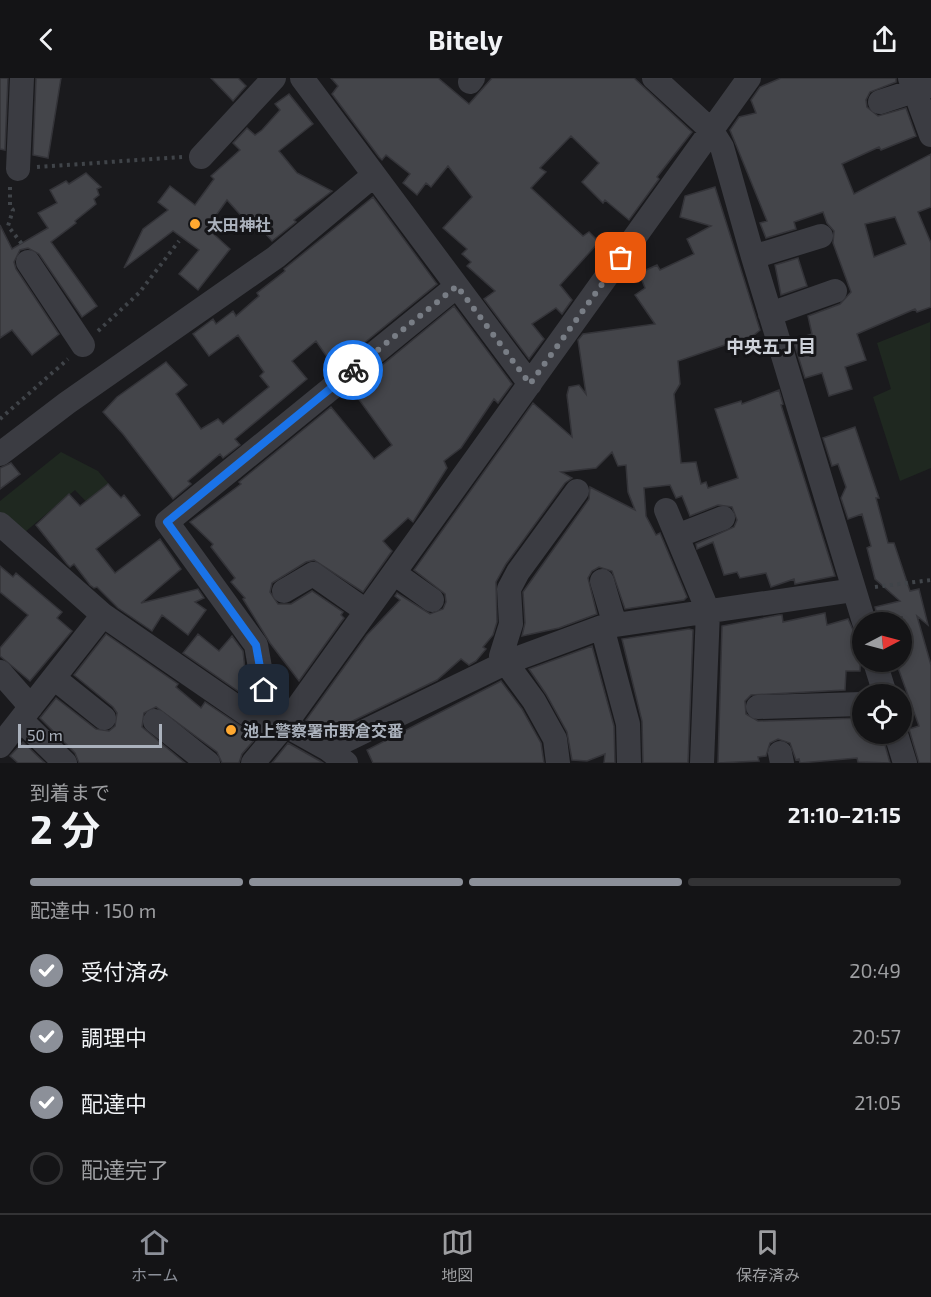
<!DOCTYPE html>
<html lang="ja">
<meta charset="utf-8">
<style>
body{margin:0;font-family:"Exo 2","Noto Sans JP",sans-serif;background:#1d1d1f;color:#f1f3f6;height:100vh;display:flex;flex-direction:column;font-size:22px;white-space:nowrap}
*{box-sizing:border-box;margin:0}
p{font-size:20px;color:#9d9ea1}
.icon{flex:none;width:33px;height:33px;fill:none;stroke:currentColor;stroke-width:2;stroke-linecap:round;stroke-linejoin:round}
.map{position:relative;height:685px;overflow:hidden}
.sheet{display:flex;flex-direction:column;background:#141416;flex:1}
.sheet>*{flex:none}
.needle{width:39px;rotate:84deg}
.fabs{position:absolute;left:852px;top:534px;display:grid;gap:12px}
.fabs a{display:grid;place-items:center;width:60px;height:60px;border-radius:50%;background:#141416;box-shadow:0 3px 9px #0003,0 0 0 2px #333335;font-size:30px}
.scale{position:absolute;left:18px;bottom:15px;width:144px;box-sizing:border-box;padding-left:6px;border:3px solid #abb2bd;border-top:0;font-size:16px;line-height:21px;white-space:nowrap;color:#abb2bd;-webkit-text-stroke:4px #151518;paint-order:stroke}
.pin{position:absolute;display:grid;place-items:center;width:51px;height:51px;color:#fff;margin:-26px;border-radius:12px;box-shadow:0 3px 9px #0006}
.courier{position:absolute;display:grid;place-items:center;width:60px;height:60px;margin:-30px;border:4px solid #1a73e8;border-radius:50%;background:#fff;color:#222;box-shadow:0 2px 8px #0007}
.headline em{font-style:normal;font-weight:700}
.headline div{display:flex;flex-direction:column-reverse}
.headline{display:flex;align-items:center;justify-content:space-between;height:102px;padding:0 30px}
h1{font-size:39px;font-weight:700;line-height:45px}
.bar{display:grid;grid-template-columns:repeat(4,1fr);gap:9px 6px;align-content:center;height:72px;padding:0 30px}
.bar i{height:8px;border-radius:4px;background:#333335}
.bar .selected{background:#8c9099}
.bar p{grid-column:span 4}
ol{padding:0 30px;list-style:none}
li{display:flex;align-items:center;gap:18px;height:66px}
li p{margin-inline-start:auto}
li .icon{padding:6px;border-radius:50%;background:#8c9099;color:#fff;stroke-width:4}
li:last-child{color:#9d9ea1}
li i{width:33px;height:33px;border:3px solid #333335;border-radius:50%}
header{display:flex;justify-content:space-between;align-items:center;height:78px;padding:0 30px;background:#141416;font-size:27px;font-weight:700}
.tabs{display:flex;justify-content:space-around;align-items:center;height:84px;border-top:2px solid #333335;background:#141416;font-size:16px;color:#9d9ea1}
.tabs a{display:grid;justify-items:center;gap:3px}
.tabs .selected{color:#8c9099}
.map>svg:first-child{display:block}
.green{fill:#1f2820}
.building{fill:#44454a;stroke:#343439;stroke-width:1.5;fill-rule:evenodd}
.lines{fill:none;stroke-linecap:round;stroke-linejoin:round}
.path{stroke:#404449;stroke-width:4;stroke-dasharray:3 4.5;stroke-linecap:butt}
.minor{stroke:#3b3c42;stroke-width:24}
.done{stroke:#787d85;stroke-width:6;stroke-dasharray:0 10.8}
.route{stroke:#1a73e8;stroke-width:8}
.poi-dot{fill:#ffa830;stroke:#151518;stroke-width:2}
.labels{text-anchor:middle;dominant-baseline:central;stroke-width:6;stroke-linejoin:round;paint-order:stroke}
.poi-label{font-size:16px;font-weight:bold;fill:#abb2bd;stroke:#151518;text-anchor:start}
.neighbourhood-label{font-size:18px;font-weight:bold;fill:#cdd1d9;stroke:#151518}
</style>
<header><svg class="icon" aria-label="back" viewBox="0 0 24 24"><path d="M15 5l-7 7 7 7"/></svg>Bitely<svg class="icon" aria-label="share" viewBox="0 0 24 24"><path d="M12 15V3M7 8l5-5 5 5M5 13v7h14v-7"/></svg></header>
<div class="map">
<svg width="931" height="685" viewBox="0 0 931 685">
<rect width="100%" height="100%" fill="#1a1a1d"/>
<!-- green -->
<path class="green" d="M930,244L931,390L900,403L873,319L891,311L877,265Z
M61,374L98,393L120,419L98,436L75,412L25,454L0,435V423Z"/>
<!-- building -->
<path class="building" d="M0,0H8L5,72L0,71Z
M36,0H61L48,80L33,77Z
M211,0H238L246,8L233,23Z
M331,0H438L469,26L492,0H634L692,54L657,99L659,101L629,142L605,122L603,125L582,104L599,85L571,58L540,90L546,94L531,110L583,158L589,154L599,164L560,207L572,222L562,236L556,230L532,246L544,261L529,281L484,221L495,213L467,188L471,184L462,176L467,171L443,150L472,119L448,88L431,109L426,105L417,117L403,105L410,96L386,77L382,82L379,79L332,16L338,8Z
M781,0H896V4L870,14L866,22L867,29L878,38L906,30L916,58L881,72L879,69L842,86L854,116L931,76V129L918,134L931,165V229L917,234L915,231L857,256L866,282L845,289L852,311L829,318L822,295L805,300L793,262L812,256L808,238L840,226L851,214L833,165L834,153L827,145L823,134L794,144L796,151L766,160L760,145L767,143L730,52L739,39L756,35L751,22L760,9ZM895,139L906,166L874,179L865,146Z
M289,16L313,46L279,73L297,95L332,113L294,142L296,144L272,163L250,138L245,142L227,122L207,150L230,171L198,212L179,196L199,172L173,153L124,190L143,151L168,132L158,124L170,108L195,127L214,101L211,98L240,72L233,65L247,50L255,57L262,52L280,32L275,26Z
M86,95L101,109L97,111L99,117L94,121L96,126L75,143L76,145L51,164L97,228L82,239L39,176L28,170L20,172L14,184L16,191L59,256L32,277L12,252L0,260V147L12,171L48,150L38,135L57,125L50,112L66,103L69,106Z
M715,109L760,252L754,257L678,283L680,306L674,316L681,385L696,384L701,406L706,404L708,410L738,400L715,331L741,323L742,326L779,312L783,326L781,327L835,498L795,506L794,501L771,509L766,495L740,500L737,494L724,497L713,464L697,471L696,466L734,449L737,442L732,429L718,427L690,438L682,418L676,420L670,407L644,410L646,438L656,457L660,455L687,519L684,522L625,531L612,493L599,489L592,493L588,500L597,536L559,550L522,558L525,545L523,514L589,421L590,409L635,432L628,414L626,387L618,388L612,374L596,390L561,394L572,400L565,405L506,486L496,504L497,544L493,557L483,569L486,571L476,583L469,587L461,581L437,602L328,655L306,642L367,557L400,522L395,518L397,515L430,536L443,531L446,524L445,516L414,492L533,325L572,359L567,317L569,309L579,307L586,316L578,262L583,256L655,246L635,217L645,210L639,195L657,187L660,192L694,176L687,161L711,148L680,139L685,118Z
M373,119L437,206L353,274L346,265L327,279L316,263L292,283L307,301L235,361L240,367L223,380L220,376L188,403L191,406L173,421L123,356L103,334L117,319L166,284L187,307L176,316L201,351L218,341L223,346L269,309L260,298L264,294L238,257L209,278L193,256L213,241L216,246L233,233L236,238L259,218L257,215L285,193L284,191Z
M798,180L807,208L781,217L775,187Z
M454,228L512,306L498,325L494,321L461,370L444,383L447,390L413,444L408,440L383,463L392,473L363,514L314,482L306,484L272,505L270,514L278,526H291L312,513L343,534L341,537L344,540L299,603L270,565L243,521L245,520L231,504L235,500L211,469L213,466L190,444L241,406L239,404L331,329L374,381L392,367L352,312Z
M855,349L879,420H876L888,465H894L910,513L919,511L928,547L917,538L931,587V685H919L909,651L919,648L896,584H902V539L879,544L875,529L900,523L875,501L867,470L871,468L862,436L848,441L841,420L846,409L838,386L832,388L823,360Z
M11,385L20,396L0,411V390Z
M108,406L121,420L124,417L140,437L96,471L115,495L160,461L181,491L141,525L198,511L204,520L195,524L206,532L188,557L162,537L152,553L118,530L97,509L94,510L90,507L74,486L70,489L67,486L36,447L69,416L80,428Z
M0,488L13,499L16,495L62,534L57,540L72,553L30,603L0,578V570L28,537L0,514Z
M825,535L827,547L848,541L854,554L861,558L860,593H846L845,612L751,617L745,623L746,636L758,643L862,640V656H882L890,685L858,684L857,680L800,685L799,681L796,682L790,665L778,661L770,665L766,678L758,679L759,683L718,685L722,548L779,537H782L783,544Z
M689,551L693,552L688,685H643L642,643L622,561Z
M106,556L178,606L176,609L201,630L205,624L257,659L242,676L239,685H222L217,674L156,629L144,635L142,649L185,685H79L75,675L40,640L56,620L96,651L109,653L115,648L117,635L113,629L74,597Z
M198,556L219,573L232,558L243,573L248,620L183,575Z
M592,568L614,648L615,685H604L605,676L587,683L572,682L567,654L546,616L529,591Z
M501,603L522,631L541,665L544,685H373L367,672Z
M23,664L45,685H18L10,678Z
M288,665L320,683L323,685H272Z"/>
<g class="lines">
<!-- path -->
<path class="path" d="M37,89L182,79
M10,109V129L13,132L8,148L22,166
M98,253L139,215L179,163
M0,341L68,281
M875,509L931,502"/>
<!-- minor -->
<path class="minor" d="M302,0L530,306
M654,0L712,53L722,69L753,179L864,544
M910,0L931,57
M470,4L473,0
M880,24L929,8
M201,79L274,0
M18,91L22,0
M753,179L821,158
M28,184L83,267
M770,236L835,213
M0,376L67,325L276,179L374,97
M666,432L708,533L702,685
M0,446L103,537L260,645L284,648
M677,458L723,440
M394,495L432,522
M602,503L615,547
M284,513L313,496L366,533
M602,549L628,646L629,685
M875,584L885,616
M0,594L31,629
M54,600L104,640
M758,629L862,626
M21,642L65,685
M155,643L208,685
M896,656L905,685
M0,668L103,537
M328,671L505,585L602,549L854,512
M780,675L782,685
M253,685L284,648L749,0
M346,685L328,671L276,642L264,612L256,567L167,444L457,208
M558,685L555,661L534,623L501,578L511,546L509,511L518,494L577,413"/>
</g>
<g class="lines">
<!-- done -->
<path class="done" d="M353,292L457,208L530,306L621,180"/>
<!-- route -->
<path class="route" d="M264,612L256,567L167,444L353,292"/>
</g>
<!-- markers -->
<g class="poi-dot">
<circle cx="195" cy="146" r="6"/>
<circle cx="231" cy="652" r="6"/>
</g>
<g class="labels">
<!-- poi labels -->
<g class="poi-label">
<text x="207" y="146">太田神社</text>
<text x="243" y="652">池上警察署市野倉交番</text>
</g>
<!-- neighbourhood labels -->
<g class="neighbourhood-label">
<text x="771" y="268">中央五丁目</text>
</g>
</g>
</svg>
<div class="fabs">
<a><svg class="needle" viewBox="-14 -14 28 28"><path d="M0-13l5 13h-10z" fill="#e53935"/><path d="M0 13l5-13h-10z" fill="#9d9ea1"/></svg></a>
<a><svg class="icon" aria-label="locate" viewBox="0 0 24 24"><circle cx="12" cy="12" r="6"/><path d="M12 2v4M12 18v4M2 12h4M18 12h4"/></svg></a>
</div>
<div class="scale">50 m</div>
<div class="pin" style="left:621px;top:180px;background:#ea580c"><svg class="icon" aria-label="bag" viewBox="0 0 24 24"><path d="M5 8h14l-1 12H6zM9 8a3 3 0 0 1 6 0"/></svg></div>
<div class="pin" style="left:264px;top:612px;background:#1f2937"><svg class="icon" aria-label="home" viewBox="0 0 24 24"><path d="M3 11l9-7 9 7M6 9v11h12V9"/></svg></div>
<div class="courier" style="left:353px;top:292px"><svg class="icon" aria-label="bike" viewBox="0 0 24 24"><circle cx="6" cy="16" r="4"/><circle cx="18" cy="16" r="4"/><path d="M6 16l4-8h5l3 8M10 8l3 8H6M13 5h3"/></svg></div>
</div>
<section class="sheet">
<div class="headline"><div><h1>2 分</h1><p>到着まで</p></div><em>21:10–21:15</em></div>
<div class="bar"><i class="selected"></i><i class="selected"></i><i class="selected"></i><i></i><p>配達中 · 150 m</p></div>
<ol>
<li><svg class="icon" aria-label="check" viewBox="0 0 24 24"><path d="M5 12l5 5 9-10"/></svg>受付済み<p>20:49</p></li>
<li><svg class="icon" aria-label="check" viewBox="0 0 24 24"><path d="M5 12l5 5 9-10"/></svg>調理中<p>20:57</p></li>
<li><svg class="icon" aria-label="check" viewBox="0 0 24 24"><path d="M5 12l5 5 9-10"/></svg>配達中<p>21:05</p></li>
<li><i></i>配達完了</li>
</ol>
</section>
<nav class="tabs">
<a class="selected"><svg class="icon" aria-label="home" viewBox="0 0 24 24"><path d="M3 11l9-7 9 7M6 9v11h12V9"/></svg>ホーム</a>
<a><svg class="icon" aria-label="map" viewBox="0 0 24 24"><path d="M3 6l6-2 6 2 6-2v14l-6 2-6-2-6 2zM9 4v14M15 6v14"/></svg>地図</a>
<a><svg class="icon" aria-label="saved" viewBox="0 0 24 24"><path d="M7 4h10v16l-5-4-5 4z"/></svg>保存済み</a>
</nav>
